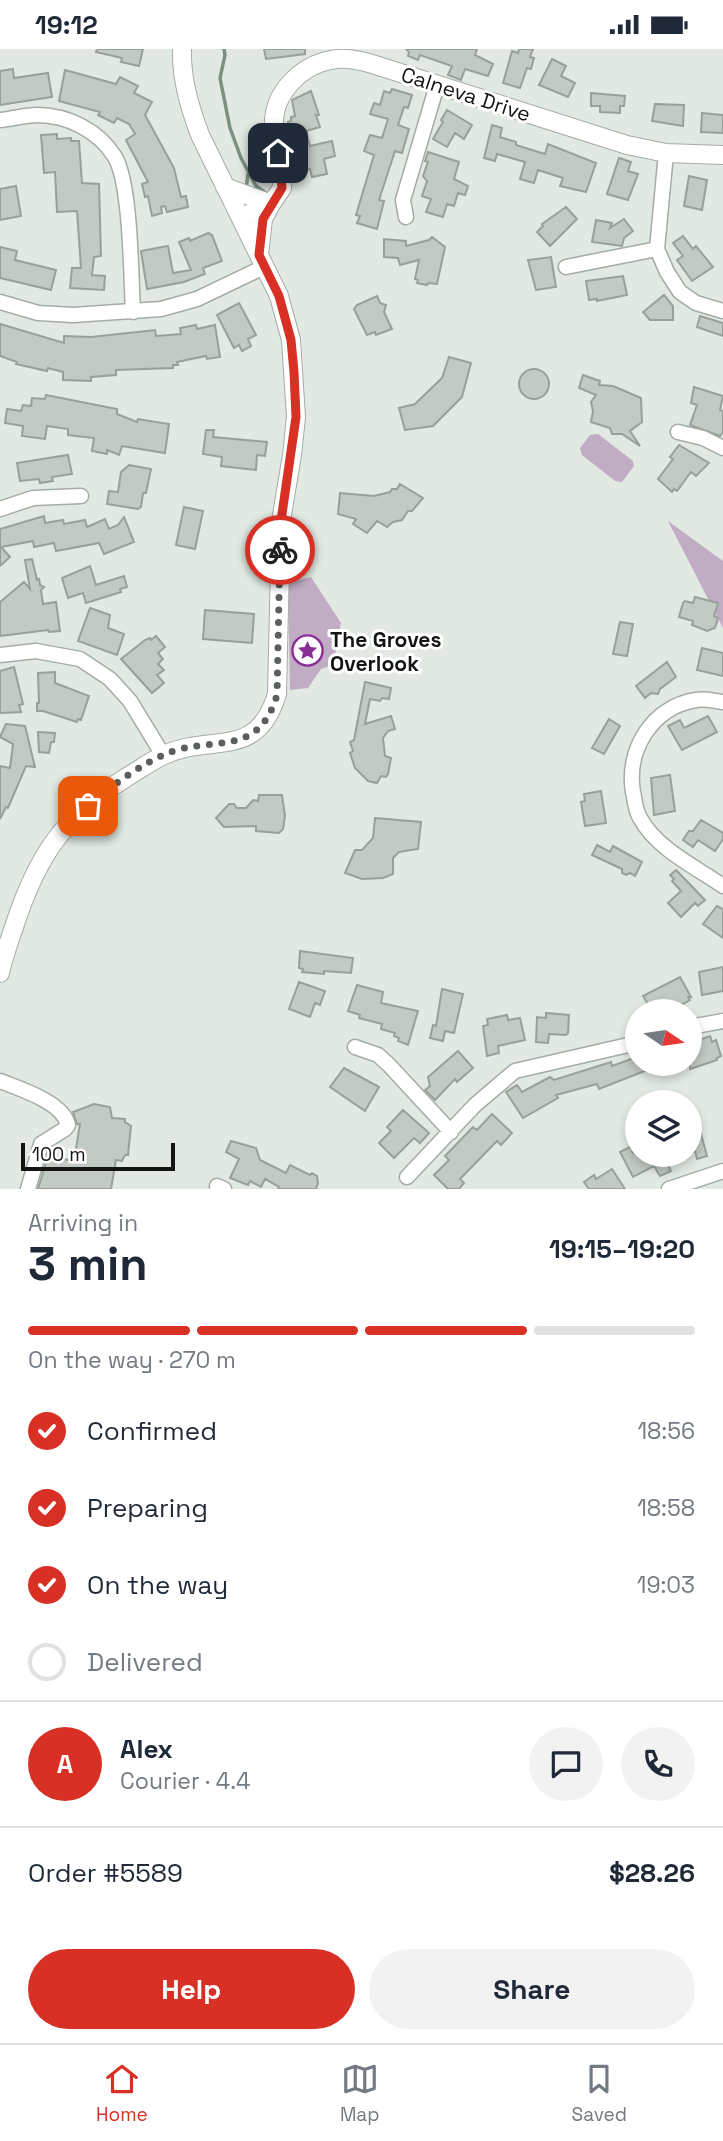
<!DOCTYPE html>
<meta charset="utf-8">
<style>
body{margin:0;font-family:"Space Grotesk",sans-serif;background:#f2f2f3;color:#1f2937;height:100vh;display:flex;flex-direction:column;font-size:26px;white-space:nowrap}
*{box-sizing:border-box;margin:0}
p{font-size:23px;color:#747a83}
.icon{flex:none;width:38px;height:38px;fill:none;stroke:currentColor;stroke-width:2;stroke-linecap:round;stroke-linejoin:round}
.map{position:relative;height:1140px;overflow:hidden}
.side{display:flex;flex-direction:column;background:#fff;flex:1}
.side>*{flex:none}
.needle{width:46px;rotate:103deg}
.fabs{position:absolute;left:625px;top:950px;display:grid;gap:14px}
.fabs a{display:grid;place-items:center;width:77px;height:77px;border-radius:50%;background:#fff;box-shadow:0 4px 10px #0003;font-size:35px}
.scale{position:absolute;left:21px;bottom:18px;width:154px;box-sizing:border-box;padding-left:7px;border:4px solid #121513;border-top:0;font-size:19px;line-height:24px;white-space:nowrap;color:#121513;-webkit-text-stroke:5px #fff;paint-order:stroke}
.pin{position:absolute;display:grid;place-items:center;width:60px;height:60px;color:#fff;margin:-30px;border-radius:14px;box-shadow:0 4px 10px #0006}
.courier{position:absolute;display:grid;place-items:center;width:70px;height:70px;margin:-35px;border:5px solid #d93025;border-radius:50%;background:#fff;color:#222;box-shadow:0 2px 9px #0007}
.overview em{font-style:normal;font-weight:800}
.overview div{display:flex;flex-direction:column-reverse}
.overview{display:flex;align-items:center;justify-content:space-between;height:119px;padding:0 28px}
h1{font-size:46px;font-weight:800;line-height:52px}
.bar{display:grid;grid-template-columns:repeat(4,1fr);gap:10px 7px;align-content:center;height:84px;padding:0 28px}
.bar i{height:9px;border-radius:5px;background:#e0e1e3}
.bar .current{background:#d93025}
.bar p{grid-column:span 4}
.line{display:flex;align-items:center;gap:18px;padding:0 28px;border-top:2px solid #e0e1e3}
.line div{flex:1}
.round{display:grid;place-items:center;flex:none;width:74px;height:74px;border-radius:37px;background:#f2f2f3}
ol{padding:0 28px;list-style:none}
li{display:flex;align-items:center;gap:21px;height:77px}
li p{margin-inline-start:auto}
li .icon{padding:7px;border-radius:50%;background:#d93025;color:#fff;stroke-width:4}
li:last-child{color:#747a83}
li i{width:38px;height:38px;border:4px solid #e0e1e3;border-radius:50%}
.button{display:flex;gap:14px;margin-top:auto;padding:14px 28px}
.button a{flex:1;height:80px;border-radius:42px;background:#d93025;color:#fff;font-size:28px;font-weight:800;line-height:80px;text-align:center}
.button a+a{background:#f2f2f3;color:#1f2937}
.status{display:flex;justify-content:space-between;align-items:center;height:49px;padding:0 35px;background:#fff;direction:ltr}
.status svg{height:19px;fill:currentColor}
.tab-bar{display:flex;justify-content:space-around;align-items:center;height:98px;border-top:2px solid #e0e1e3;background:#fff;font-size:19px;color:#747a83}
.tab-bar a{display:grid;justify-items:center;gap:4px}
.tab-bar .current{color:#d93025}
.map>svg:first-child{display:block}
.green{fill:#c1adc3}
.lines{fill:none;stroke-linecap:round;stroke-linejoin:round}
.stream{stroke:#7c9080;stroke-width:3.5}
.building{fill:#c2cac4;stroke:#99a09a;stroke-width:2}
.minor-casing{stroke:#a4aca6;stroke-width:17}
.major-casing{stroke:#a4aca6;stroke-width:20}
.minor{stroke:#fff;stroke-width:14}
.major{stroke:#fff;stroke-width:18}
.done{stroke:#5a5f5b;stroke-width:7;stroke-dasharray:0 12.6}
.route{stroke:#d93025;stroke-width:9}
.labels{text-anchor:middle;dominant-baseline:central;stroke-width:6;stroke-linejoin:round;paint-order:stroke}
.street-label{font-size:21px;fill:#121513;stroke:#fff}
.poi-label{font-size:21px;font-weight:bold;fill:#121513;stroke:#fff;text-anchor:start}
</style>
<div class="status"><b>19:12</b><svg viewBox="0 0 49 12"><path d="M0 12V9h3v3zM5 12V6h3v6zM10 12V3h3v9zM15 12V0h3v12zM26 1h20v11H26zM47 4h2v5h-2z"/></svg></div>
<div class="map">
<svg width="723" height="1140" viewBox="0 0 723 1140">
<rect width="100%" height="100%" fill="#e1e9e2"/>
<!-- green -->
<path class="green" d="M598,385L633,412L634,417L622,433L615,432L582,406L580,399L590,386Z
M668,472L723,512V579Z
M311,528L341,574L333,616L321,620L308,639L290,641L288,534Z"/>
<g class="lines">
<!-- stream -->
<path class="stream" d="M224,0L225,6L220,29L230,79L241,109L256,137L267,145
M246,140L248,125"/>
</g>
<!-- building -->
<path class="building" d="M97,0H143L139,17L121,13L122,9L96,3Z
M264,0H305V5L266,10Z
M406,0H477L475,6L493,15L488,27L465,20L461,31L448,26L452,17L420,6L418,11L408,7L409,3Z
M519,0H533L530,8L534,9L531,20L527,19L520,39L503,34L512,2L518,4Z
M552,10L566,17L561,27L575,34L568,48L539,36Z
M13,20L14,29L48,24L52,48L0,56V22Z
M65,21L116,35L120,28L138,37L134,44L152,53L145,66L174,119L181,148L186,147L188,158L167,163L165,157L161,158L162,164L152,167L148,147L145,148L142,135L148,133L126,91L135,85L129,75L117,69L114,74L98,66L100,63L59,52Z
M392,40L412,46L408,59L404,58L398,76L409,80L402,104L395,102L379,151L384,152L377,180L357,174L360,167L356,166L374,106L364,102L370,86L382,89L388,70L370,65L374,54L380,56L384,42L390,44Z
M311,42L319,66H316L320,78L306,82L310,97L332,92L335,107L324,110L327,125L312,128L310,120L303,121L300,105L295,106L288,73L291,72V68L295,67L292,51Z
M591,44L625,47L624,57H620V64L600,63V57H591Z
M655,55L684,56L683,77L652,72Z
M447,61L472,76L464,90L455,84L447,98L433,90L443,73L441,71Z
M702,64L723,66V84L701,83Z
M492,76L502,79L500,88L516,93V96L545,105L548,95L596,114L586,143L560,137L563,129L538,121L534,134L520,130L525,113L497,105L495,112L484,109Z
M57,85V90L71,89V92H79L82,134L99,135L101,207L94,208L92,226L105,227L104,241L70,239L72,219H81L77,162L57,163L55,123L44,124L41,86Z
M428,103L459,113L454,130L468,137L465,146L458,144L454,157L447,155L443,168L426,163L431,150L422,147L427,132L423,127L428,113L425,112Z
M619,109L631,113L628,122L638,125L628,151L607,145Z
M689,127L707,131L702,161L684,157Z
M16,137L21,167L0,171V140Z
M566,158L577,170L550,197L537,183L543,177L542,175Z
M624,170L633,182L624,189L622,197L592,193L596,171L612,174L610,179Z
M208,184L212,186L222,212L203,219L205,225L184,233L147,240L141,202L168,197L173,224L191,221L179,193L189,189L190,192Z
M683,187L693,200L696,197L713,218L692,232L677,211L683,207L673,194Z
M432,188L445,198L437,235L428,234L427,236L417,234L418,231L415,230L419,211L400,216L398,209L384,208V190L406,192V197L429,191Z
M0,198L17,202L15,211L56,221L51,241L0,229Z
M551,208L556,238L536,241L528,211Z
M623,227L627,246L597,252V250L589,251L586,232Z
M664,246L673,257V271H650L643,263Z
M377,247L380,254L386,256L384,263L392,280L376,286L375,283L367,286L354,260L357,256Z
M239,254L256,286L248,290L251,297L242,302L239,296L234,299L217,266Z
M700,267L723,274V287L697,278Z
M0,275L64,294V287L91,288L155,281L156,287L181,285L180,279L196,276L197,280L215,276L220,308L207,310L206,307L177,313L178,316H173V319L116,321V326L91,328V332L63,331V323L48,319L47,322L16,315L17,313L0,307Z
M449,308L471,314L462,348L433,377L405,381L399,359L415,355L442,329Z
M519 335a15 15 0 1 1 30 0a15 15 0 1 1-30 0Z
M583,326L600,332L599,336L613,337L641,349L642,373L630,382L640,397L622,385H612L610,379L591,373L593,362L591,353L596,346L579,339Z
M694,338L723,347L720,361L723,362V383L720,387L690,376L697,356L691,354Z
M46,346L117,360V365L137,373L138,370L169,375L165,404L122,397L119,406L107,401V405L92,402L94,389L68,386V380L47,377L45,390L22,387L23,377L5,374L7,360L21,362L23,356L31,357L32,349L45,350Z
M206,381H214L213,388L267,393L265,407L257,406L256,421L221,417L222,408L203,405Z
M679,396L709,414L696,427L691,423L677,442L674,440L672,443L658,430L673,410L670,408Z
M68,406L72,425L52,428L53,432L40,434L39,430L20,432L17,414Z
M129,416L151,420L146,444H143L141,458L138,460L107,455L109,442L118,443L121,423Z
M400,435L423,449L412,462H408L402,471L393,473L387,478L377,472L367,484L353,475L356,470L338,465L340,444L374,447L390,443L392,440H397Z
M184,458L203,462L195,500L176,496Z
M44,467L45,474L63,471L64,475L85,471L87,478L105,470L109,480L118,476L124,468L134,493L104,505L99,494L56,502L54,494L34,498L33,492L1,498L10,508L0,517V480Z
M32,510L37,531L39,530L40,536L44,538L41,541L43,555L56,553L60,582L49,583L48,581L0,587V553L24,533L30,540L25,511Z
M90,517L96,536L124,527L127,538L120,540L121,543L86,554L83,544L68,549L62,529Z
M695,548L718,554L714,567L718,569L715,579L707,582L692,576L693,572L679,568L683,554L685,552L693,554Z
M90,559L110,566L108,579L124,585L117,606L78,592Z
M205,561L254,565L252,594L203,590Z
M620,573L633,575L627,607L613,605Z
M156,587L165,598L158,604L163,610L158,615L164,621L157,626L164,634L152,644L121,610L145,591L150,589L151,591Z
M702,599L723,604V627L697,621Z
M667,613L676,628L660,640L658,645L651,644L645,649L636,637Z
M14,618L23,655L19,656L21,663L0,664V622Z
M55,623V634L89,647L81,671L78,670L77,673L43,662H37V654H39L38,624Z
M365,633L391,639L389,650L382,649L380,652L370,650L365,675L391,667L395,680L388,682L383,689L385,707L391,709L388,725L386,728L381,727L377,734L368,732L355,719L350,704L353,702L350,693L354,691Z
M708,667L717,683L682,701L668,677L680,671L684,679Z
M609,670L620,677L604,705L592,699Z
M6,675L25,677L35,718L26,717L8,759L6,758L0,770V717L10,719L13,695L0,688Z
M38,683L55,684L54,693H51L49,704L39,703Z
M670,726L675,762L654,766L651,729Z
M601,742L606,774L585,777L581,753L585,752L584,745Z
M259,746H282L285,767L283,780L279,784L256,782V777L224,778L216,769L229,755H234L237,759H246L253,751L258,752Z
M375,769L421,773L418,800L399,803L393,809V825L383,829L362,830L345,824L355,801H362L373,789Z
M701,771L723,784V790L715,802L698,791L693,798L683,791L689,782H693Z
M597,796L610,803L613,797L642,813L635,827L630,824L626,826L622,824V820L592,806Z
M676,821L705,851L698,857L695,854L681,868L668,854L681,842L672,832L674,830L670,826Z
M717,857L723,860V889L703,875Z
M300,902L353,909L351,924L324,922V925L302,923L303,920L299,919Z
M723,918V942L702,946L699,923Z
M680,928L691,948H688L690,951L671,962L665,956L652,962L643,947Z
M299,933L325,942L320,956L315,954L310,968L289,960Z
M357,936L383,943L381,954L418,962L408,996L398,992L399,989L394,987L395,984L381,980L382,975L359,969L360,966L348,962Z
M442,940L463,945L454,984L445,982L443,992L430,989L433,976L436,977Z
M546,964L569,966L568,984L566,986L549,985L548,994L536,993L537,968L546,969Z
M507,966L508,971L520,969L525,991L498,997L499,1004L487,1007L483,977L488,976L487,970Z
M710,987L712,993L716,991L721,1007L717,1009V1011L690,1020V997L700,994L699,991Z
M458,1002L473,1019L457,1033L455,1030L435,1051L425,1041L430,1037L428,1028Z
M637,1008V1015L660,1016L599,1040L597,1035L556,1046L558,1049L523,1069L506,1043L517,1036L522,1043L550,1028L554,1031L611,1013L612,1017Z
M344,1019L379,1038L365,1062L330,1038Z
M94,1055L110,1058L112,1069L125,1070V1073L131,1077L128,1106H125L122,1112L116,1111L111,1140H38L48,1107L74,1112L80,1075H77L73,1063Z
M403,1061L429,1084L420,1094L414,1089L394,1109L379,1094L391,1082L387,1078Z
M492,1065L512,1084L501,1096L497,1092L460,1130L464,1134L459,1140H448L434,1126L449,1111L445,1107L473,1078L477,1081Z
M700,1081L707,1107L697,1110L695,1102L690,1104V1084Z
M231,1092L256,1099L260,1111L286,1124L290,1116L310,1126L312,1124L317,1127L318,1134L316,1140H278L279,1138L265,1130L261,1138L250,1132L248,1136L230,1129L239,1110L226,1103Z
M630,1098L633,1104L637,1102V1106H663L671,1122L660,1127L654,1117L633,1128L620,1103Z
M612,1120L625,1140H589L584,1133L594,1126L596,1130Z"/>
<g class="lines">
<defs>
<path id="minor" d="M0,71C12,70 25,66 37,66C68,66 99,82 115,108C131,135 131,228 133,263
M666,104L657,200L667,223L680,243L696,254L723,262
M406,168L403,151L437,36
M566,218L657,200
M0,253L38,264L73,266L161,260L197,250L264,218
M678,383L703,389L723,399
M0,460L33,449L81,447
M0,606L36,602L80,610L110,630L130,652L163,706
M723,653C714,652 705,649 696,651C652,658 626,701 633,743C635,751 635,761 640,769C657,800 694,817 723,837
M690,978L723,972
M355,998L378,1006L389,1016L451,1083
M0,1032C20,1040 63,1053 68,1076L65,1080L41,1095L28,1140
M407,1128L475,1056L515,1022L637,994
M217,1137L224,1140
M669,1140L723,1122"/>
<path id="major" d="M225,138L271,155L263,170L259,206
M241,169L271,155L282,139C284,118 275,96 274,74C274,43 302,16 331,11C344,8 356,11 369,14L627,96L666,104L723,106
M0,924C3,909 9,893 14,878C37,807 63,768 127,728C139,721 151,712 164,706C212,684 257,712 277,645L281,472L292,406L296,368L291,291L279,247L200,86C190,59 181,30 182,0"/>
</defs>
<!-- minor casing -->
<use href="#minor" class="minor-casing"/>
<!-- major casing -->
<use href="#major" class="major-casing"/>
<!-- minor -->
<use href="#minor" class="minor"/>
<!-- major -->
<use href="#major" class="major"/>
</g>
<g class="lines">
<!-- done -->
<path class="done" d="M88,757C108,739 139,717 163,706C212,684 257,712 277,646L280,501"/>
<!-- route -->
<path class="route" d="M278,104L282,139L263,170L259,206L279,247L291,291L294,323L296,368L281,472L280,501"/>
</g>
<!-- icons -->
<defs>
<symbol id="sight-ring" viewBox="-11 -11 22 22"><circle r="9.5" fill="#fff" stroke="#8b2d96" stroke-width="1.5"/><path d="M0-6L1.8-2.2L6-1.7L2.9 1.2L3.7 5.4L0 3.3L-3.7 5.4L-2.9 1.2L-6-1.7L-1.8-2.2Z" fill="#8b2d96"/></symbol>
</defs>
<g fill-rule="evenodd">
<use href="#sight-ring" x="290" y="584" width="35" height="35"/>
</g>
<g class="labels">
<!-- street labels -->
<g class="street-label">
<text transform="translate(466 45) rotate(18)">Calneva Drive</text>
</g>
<!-- poi labels -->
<g class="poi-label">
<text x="330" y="590">The Groves<tspan x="330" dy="24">Overlook</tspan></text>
</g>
</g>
</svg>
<div class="fabs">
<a><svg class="needle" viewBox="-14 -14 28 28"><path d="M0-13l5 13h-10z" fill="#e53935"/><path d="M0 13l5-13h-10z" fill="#747a83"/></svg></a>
<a><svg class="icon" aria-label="layers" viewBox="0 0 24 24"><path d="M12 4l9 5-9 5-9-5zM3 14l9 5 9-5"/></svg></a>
</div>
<div class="scale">100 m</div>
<div class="pin" style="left:88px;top:757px;background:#ea580c"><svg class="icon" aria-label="bag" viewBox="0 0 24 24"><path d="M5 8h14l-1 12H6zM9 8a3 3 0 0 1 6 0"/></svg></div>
<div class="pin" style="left:278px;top:104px;background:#1f2937"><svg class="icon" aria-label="home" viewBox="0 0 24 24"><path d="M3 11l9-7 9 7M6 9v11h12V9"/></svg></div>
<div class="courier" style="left:280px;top:501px"><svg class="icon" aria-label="bike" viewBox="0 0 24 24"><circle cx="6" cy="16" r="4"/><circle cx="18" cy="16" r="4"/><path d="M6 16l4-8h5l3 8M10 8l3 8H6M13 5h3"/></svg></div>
</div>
<section class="side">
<div class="overview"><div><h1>3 min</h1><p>Arriving in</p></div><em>19:15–19:20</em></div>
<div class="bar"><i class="current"></i><i class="current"></i><i class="current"></i><i></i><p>On the way · 270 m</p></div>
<ol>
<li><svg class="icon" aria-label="check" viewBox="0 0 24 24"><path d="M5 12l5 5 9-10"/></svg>Confirmed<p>18:56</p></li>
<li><svg class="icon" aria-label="check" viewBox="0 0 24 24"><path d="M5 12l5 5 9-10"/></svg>Preparing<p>18:58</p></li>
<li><svg class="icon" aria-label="check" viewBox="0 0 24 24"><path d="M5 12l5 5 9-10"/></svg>On the way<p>19:03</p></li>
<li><i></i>Delivered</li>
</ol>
<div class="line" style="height:126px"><b class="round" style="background:#d93025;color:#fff">A</b><div><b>Alex</b><p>Courier · 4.4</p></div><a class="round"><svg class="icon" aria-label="chat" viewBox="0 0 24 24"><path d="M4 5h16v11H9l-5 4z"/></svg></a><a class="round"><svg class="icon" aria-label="phone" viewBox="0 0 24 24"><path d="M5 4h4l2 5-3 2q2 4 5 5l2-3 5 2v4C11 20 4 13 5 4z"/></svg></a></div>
<div class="line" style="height:91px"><div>Order #5589</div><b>$28.26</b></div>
<div class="button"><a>Help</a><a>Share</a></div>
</section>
<nav class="tab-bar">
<a class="current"><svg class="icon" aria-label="home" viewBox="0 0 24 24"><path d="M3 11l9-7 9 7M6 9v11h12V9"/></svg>Home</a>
<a><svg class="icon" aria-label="map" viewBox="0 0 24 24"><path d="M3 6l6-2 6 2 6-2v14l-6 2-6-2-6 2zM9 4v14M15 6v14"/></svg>Map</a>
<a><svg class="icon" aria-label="saved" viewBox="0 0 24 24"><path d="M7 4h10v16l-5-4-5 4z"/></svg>Saved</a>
</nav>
